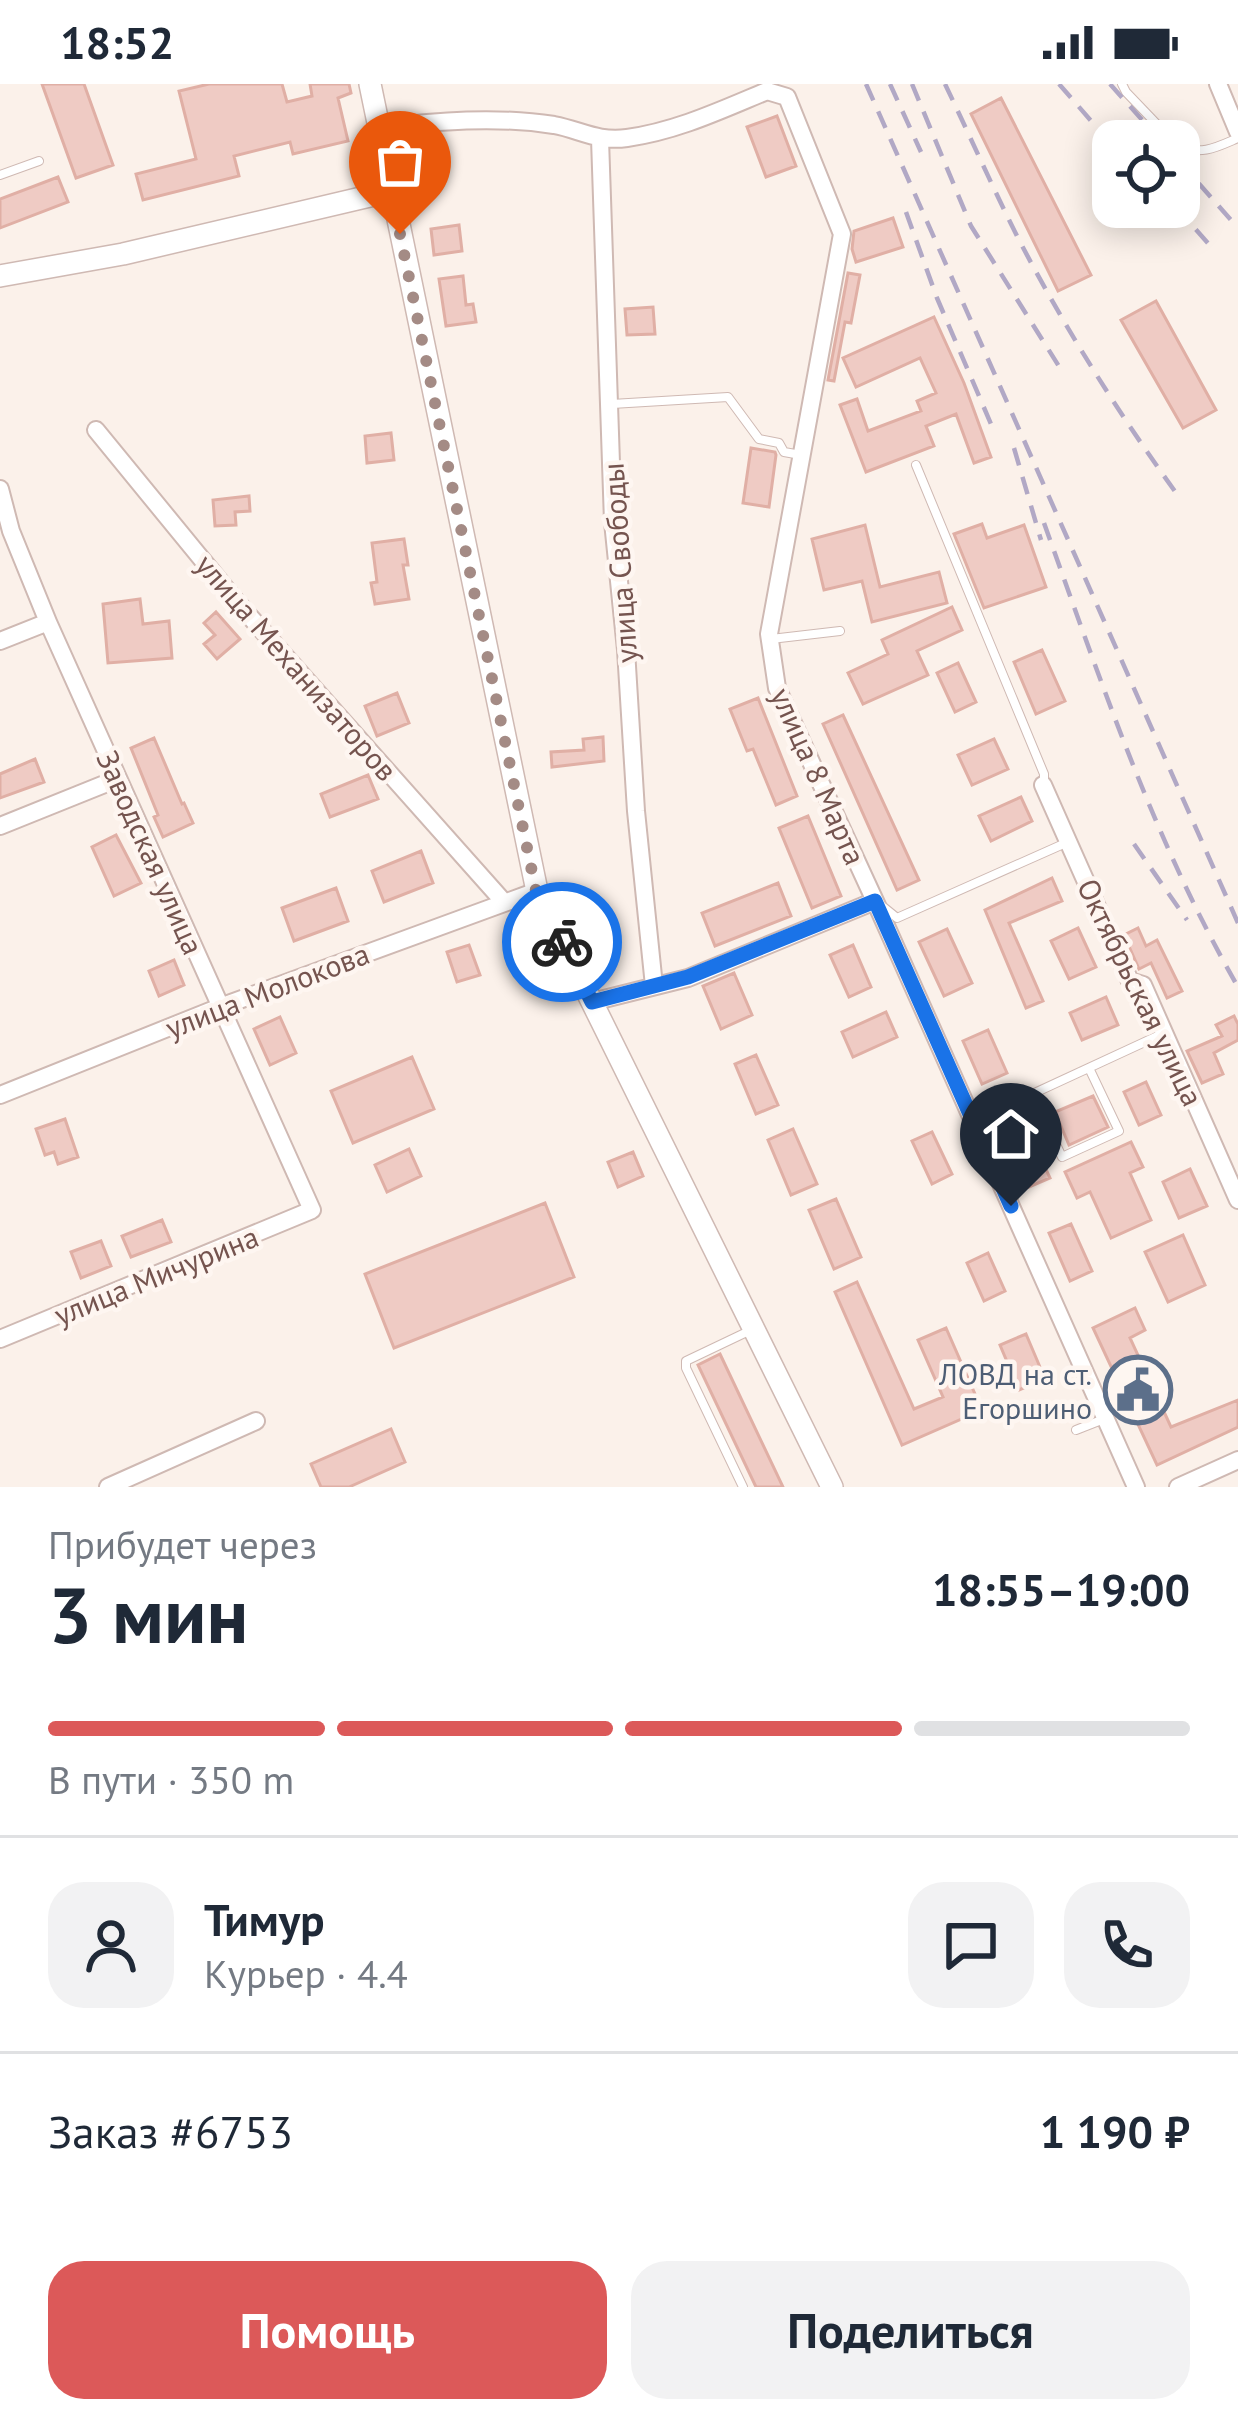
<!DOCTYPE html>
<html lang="ru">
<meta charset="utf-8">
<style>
body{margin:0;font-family:"PT Sans",sans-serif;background:#f2f2f3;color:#1f2937;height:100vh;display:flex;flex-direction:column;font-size:45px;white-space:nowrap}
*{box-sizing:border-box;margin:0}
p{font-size:39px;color:#747a83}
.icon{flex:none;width:66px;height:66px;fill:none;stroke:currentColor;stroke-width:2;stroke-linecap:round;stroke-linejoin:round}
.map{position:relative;height:1403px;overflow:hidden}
.side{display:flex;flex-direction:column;background:#fff;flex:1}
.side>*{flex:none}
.buttons{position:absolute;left:1092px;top:36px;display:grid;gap:24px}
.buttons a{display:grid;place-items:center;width:108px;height:108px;border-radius:24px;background:#fff;box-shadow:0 6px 30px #0003;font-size:60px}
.pin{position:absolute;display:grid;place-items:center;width:102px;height:102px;color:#fff;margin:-123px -51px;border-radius:50% 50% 50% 0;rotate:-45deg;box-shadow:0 0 12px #0007}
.pin .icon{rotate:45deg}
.courier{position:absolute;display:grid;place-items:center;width:120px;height:120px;margin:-60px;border:9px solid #1a73e8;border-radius:50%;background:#fff;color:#222;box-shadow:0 3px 15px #0007}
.summary em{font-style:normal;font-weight:700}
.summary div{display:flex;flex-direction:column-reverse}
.summary{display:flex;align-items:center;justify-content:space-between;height:204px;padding:0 48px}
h1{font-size:78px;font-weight:700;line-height:90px}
.bar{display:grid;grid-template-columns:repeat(4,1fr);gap:18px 12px;align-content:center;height:144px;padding:0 48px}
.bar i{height:15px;border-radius:9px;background:#e0e1e3}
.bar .selected{background:#dc5959}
.bar p{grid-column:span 4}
.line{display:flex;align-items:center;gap:30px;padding:0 48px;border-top:3px solid #e0e1e3}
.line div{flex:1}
.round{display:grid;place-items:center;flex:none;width:126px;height:126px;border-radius:36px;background:#f2f2f3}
.primary-button{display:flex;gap:24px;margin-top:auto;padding:24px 48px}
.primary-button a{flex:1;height:138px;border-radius:36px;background:#dc5959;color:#fff;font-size:48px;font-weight:700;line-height:138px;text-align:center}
.primary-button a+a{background:#f2f2f3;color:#1f2937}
.status{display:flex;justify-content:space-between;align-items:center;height:84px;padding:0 60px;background:#fff;direction:ltr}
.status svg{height:33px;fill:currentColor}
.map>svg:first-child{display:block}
.building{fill:#efcbc4;stroke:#e0afa5;stroke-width:3}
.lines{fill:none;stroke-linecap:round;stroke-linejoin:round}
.service-casing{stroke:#cfb9b3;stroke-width:10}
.minor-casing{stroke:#cfb9b3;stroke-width:20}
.tertiary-casing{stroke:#cfb9b3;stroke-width:24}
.service{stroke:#fff;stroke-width:8}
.minor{stroke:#fff;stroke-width:16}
.tertiary{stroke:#fff;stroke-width:21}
.rail{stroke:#b1a8c5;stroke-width:4.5;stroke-dasharray:18 12;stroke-linecap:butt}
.done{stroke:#a48b85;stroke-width:12;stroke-dasharray:0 21.6}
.route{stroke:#1a73e8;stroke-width:15}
.labels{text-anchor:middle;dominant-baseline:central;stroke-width:9;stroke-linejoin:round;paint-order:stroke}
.street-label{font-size:30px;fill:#75544f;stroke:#fef6f1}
.service-label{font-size:30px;fill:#4e5e75;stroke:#fef6f1;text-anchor:end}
</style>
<div class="status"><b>18:52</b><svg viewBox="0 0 49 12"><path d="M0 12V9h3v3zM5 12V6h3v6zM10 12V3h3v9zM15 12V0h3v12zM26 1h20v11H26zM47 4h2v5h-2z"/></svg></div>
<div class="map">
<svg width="1238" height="1403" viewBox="0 0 1238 1403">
<rect width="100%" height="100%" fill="#fbf1ea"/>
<!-- building -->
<path class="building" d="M42,0H84L113,81L76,94Z
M209,0H282L287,18L312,12L310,0H349L351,9L338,14L348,57L293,70L290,58L234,72L239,92L143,116L136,90L196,75L179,7Z
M1001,14L1091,191L1058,207L971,30Z
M777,32L796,82L766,93L747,43Z
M58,93L68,118L0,144V115Z
M893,134L903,163L856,178L852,165L854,147Z
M459,141L462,167L434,171L431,145Z
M848,189L860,191L851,239L845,238L834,297L828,296Z
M463,192L466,221L473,220L476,238L446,242L439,195Z
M1156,217L1216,326L1183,344L1121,236Z
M653,223L655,250L627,251L625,225Z
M934,233L964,299L991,373L974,379L956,330L926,342L934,362L866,388L840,321L857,315L868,347L921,327L917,317L936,309L920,274L856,303L843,274Z
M391,349L394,376L367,379L365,352Z
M751,364L775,368L776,371L769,423L743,419Z
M249,412L250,427L235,428L236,441L215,442L213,416Z
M982,440L987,454L1024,441L1046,503L984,524L954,450Z
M865,441L880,503L939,488L947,519L872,538L862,497L824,506L812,455Z
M404,455L408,481H403L409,515L375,520L371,499L377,498L372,459Z
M140,515L143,540L169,537L172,574L108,579L103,520Z
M952,523L962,546L917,567L928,591L863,620L848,589L888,570L882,556Z
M216,528L240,555L217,575L204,560L215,551L204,539Z
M1042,566L1065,617L1036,630L1014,578Z
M958,579L976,618L955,628L937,589Z
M397,609L409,639L377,652L365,622Z
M758,614L797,712L776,721L753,665L747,667L730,625Z
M843,631L919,796L897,806L823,640Z
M603,653L604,677L552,683L551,668L584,666L583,655Z
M154,654L182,720L184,719L193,739L163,753L154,733L158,731L131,664Z
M994,655L1008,685L972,701L958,671Z
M35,675L44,698L0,714V690Z
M368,691L378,715L330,733L321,710Z
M1021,713L1032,737L991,757L979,732Z
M808,732L841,812L812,824L779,744Z
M116,751L141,799L114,812L92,763Z
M421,767L433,799L384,818L372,787Z
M1052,794L1062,817L1009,839L1043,917L1026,924L985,826Z
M778,799L791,832L715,862L702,829Z
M336,804L348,837L294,857L282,824Z
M1078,844L1096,883L1069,895L1051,857Z
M1138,844L1146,862L1157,856L1182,907L1167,914L1151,879L1139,885L1124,851Z
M947,845L972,899L944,912L919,858Z
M469,861L480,891L457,898L447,868Z
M853,861L871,903L849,913L830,871Z
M174,876L184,901L159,912L149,887Z
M734,889L752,931L721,945L703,902Z
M1106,913L1118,941L1082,956L1070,929Z
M886,928L897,953L853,973L842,948Z
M1234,932L1238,940V956L1214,969L1223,990L1202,999L1187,967L1222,952L1216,941Z
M280,933L296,969L270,981L254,945Z
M988,946L1007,989L982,1000L963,957Z
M756,971L778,1021L756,1030L735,980Z
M412,973L434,1025L353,1059L331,1007Z
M1146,998L1161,1031L1139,1041L1124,1008Z
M1093,1012L1108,1043L1069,1061L1055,1028Z
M65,1035L78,1073L58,1080L54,1068L45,1071L36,1045Z
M1027,1044L1050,1094L1029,1103L1006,1053Z
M793,1045L817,1100L791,1111L768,1056Z
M932,1048L952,1090L932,1100L912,1057Z
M1131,1058L1143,1083L1130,1089L1151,1136L1111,1154L1090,1108L1077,1114L1065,1088Z
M409,1065L421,1092L387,1108L375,1081Z
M633,1068L643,1092L618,1103L608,1078Z
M1190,1085L1207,1122L1179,1134L1163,1098Z
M836,1115L861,1173L834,1185L809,1126Z
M545,1119L574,1193L394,1264L365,1190Z
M162,1136L171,1158L131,1173L122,1152Z
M1071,1140L1092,1187L1070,1197L1049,1149Z
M1183,1151L1205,1201L1168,1218L1145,1168Z
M101,1157L111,1182L81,1194L71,1168Z
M988,1169L1005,1207L984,1217L967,1179Z
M857,1198L914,1325L943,1313L918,1256L946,1244L982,1326L902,1361L835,1208Z
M1135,1224L1145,1246L1130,1254L1171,1343L1238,1316V1343L1157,1381L1093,1244Z
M1026,1250L1045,1295L1019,1306L1000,1261Z
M720,1270L783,1403H756L698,1281Z
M391,1345L405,1378L349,1403H321L311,1380Z"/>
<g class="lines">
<defs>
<path id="service" d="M1122,0L1126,8L1173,57
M1179,62C1201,72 1217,63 1238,54
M0,91L39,77
M612,320L728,313L759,355L779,359L784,368L801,371
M916,381L1044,690V699
M771,555L840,547
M881,821L897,834L1068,758
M1032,1010L1062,1073L1119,1047L1089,984
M974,1037L1162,950
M1076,1346L1104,1335
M743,1403L686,1284V1277L749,1247"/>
<path id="minor" d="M1218,0L1238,48
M379,44C437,37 496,32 554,41C581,46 597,58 627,54C677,47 721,26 767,7L787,13L842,150L769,550L777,604L875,817L1136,1403
M600,55L613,438L626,566L636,727L654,902
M96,346L236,517L503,817
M0,405L11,447L48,538L312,1126L0,1255
M0,557L48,538
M1043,701L1130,897L1143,901L1238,1116
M0,742L117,695
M592,918L688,894L875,817
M0,1011L220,923L537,807
M108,1403L256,1337
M1178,1403L1238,1376"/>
<path id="tertiary" d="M370,0L537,807L832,1403
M0,192L123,170L391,107"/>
</defs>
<!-- service casing -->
<use href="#service" class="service-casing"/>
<!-- minor casing -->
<use href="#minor" class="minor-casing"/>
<!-- tertiary casing -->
<use href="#tertiary" class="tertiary-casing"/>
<!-- service -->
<use href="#service" class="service"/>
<!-- minor -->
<use href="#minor" class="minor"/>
<!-- tertiary -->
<use href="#tertiary" class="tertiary"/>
<!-- rail -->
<path class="rail" d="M866,0L1238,839
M890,0L921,68
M912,0L971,142L1060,284
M945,0C969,50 992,102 1017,152C1064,243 1119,330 1179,413
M1059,0L1113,62
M1110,0L1161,57
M1179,77L1238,144
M1176,123L1214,166
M906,128L937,214L994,347
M1014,364L1041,456
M1044,439C1101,597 1154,757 1238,903
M1134,760L1187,836"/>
</g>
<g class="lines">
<!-- done -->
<path class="done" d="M400,150L536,807L562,858"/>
<!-- route -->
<path class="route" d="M562,858L592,918L688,893L875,817L1011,1122"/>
</g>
<!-- icons -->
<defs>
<symbol id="civic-ring" viewBox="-11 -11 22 22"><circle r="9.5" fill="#fef6f1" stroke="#5c6f8a" stroke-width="1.5"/><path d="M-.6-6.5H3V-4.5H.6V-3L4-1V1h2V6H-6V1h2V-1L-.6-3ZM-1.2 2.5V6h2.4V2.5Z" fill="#5c6f8a"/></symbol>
</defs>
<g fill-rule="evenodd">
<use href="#civic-ring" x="1100" y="1268" width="76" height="76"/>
</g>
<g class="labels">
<!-- street labels -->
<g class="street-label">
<text transform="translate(619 479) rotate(-94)">улица Свободы</text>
<text transform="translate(297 583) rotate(49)">улица Механизаторов</text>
<text transform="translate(819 692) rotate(66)">улица 8 Марта</text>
<text transform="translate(151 768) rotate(66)">Заводская улица</text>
<text transform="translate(267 906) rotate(-21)">улица Молокова</text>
<text transform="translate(1141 908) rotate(64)">Октябрьская улица</text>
<text transform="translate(156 1191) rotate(-22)">улица Мичурина</text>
</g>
<!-- service labels -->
<g class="service-label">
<text x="1092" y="1289">ЛОВД на ст.<tspan x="1092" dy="34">Егоршино</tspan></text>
</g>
</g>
</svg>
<div class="buttons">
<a><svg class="icon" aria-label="locate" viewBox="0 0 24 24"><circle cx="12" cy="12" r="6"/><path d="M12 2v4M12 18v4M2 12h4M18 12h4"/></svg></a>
</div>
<div class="pin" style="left:400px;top:150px;background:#ea580c"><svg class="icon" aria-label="bag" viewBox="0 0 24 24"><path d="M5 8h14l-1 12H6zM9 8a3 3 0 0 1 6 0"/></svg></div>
<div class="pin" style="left:1011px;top:1122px;background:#1f2937"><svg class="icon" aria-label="home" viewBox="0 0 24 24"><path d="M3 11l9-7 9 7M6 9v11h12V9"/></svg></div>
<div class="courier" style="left:562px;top:858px"><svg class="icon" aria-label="bike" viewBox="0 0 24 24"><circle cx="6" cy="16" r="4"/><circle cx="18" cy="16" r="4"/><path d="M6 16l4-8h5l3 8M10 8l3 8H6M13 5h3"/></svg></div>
</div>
<section class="side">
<div class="summary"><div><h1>3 мин</h1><p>Прибудет через</p></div><em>18:55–19:00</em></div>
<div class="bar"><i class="selected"></i><i class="selected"></i><i class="selected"></i><i></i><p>В пути · 350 m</p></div>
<div class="line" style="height:216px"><a class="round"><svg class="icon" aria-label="person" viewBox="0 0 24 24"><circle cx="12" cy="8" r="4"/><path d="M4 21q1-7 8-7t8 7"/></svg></a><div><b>Тимур</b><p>Курьер · 4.4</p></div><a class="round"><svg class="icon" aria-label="chat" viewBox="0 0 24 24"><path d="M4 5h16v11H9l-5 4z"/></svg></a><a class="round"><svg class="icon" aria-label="phone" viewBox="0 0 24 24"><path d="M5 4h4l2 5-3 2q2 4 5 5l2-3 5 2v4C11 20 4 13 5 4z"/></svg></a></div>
<div class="line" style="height:156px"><div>Заказ #6753</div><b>1 190 ₽</b></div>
<div class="primary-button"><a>Помощь</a><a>Поделиться</a></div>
</section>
